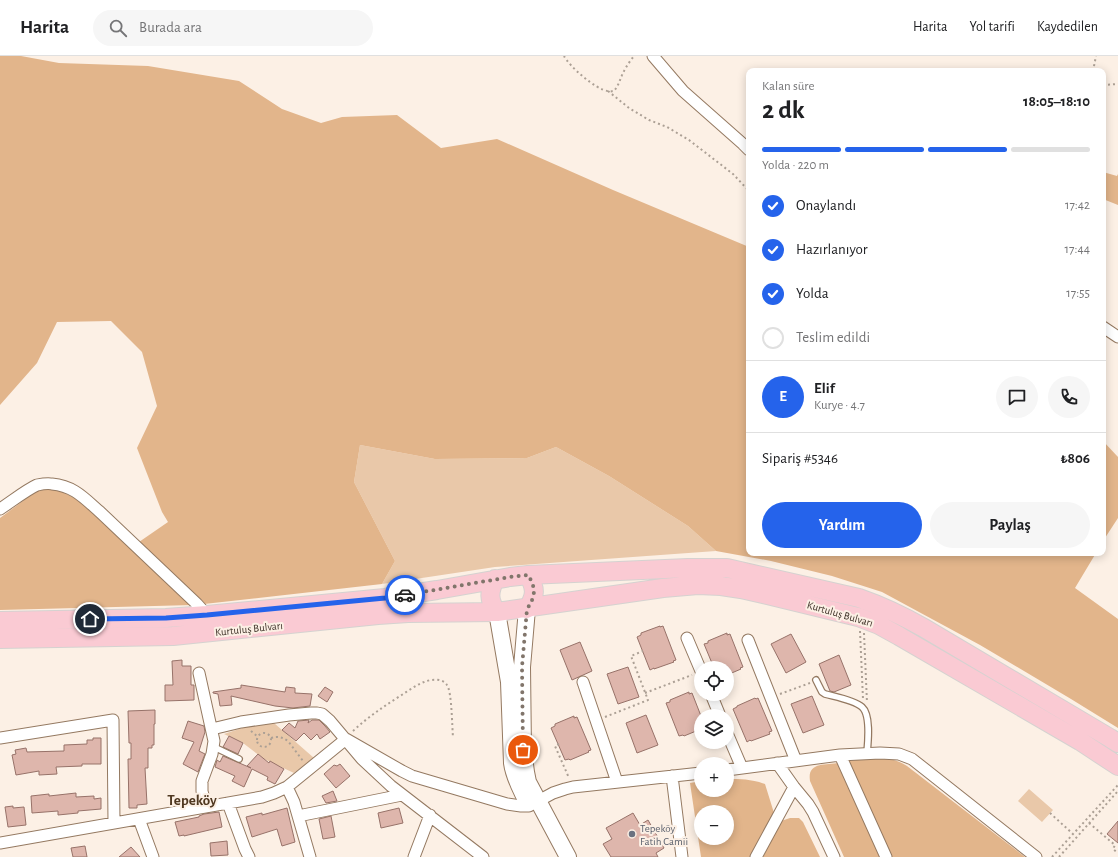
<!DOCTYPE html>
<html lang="tr">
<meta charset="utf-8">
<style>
body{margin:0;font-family:"Alegreya Sans",sans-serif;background:#f6f6f6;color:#202124;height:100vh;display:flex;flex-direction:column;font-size:15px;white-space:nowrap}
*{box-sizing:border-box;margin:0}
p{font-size:13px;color:#757577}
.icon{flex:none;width:22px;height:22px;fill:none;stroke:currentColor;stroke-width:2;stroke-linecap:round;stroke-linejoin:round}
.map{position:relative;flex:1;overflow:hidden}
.side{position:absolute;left:746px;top:12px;width:360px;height:488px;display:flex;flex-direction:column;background:#fff;border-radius:8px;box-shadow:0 2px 10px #0003}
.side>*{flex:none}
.buttons{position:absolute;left:694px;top:605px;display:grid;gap:8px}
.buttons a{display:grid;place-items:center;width:40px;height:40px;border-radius:50%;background:#fff;box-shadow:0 2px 10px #0003;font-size:20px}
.pin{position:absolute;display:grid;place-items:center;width:34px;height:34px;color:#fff;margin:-17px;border:2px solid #fff;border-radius:50%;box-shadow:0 1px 4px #0007}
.courier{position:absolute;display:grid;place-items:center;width:40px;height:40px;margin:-20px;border:3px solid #2563eb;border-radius:50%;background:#fff;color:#222;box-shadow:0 1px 5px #0007}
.overview em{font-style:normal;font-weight:700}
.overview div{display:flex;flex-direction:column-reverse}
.overview{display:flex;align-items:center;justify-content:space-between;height:68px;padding:0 16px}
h1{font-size:26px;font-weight:700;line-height:30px}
.bar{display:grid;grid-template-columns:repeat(4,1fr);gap:6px 4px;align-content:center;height:48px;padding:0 16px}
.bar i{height:5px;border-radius:3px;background:#e0e0e0}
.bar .on{background:#2563eb}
.bar p{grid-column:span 4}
.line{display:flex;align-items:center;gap:10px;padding:0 16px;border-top:1px solid #e0e0e0}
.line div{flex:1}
.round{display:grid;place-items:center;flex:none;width:42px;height:42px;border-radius:21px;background:#f6f6f6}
ol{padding:0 16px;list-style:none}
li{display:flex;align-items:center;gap:12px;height:44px}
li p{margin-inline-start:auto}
li .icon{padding:4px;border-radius:50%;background:#2563eb;color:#fff;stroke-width:4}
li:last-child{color:#757577}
li i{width:22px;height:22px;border:2px solid #e0e0e0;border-radius:50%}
.button{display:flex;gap:8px;margin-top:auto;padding:8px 16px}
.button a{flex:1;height:46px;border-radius:24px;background:#2563eb;color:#fff;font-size:16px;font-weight:700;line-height:46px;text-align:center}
.button a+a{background:#f6f6f6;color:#202124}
header{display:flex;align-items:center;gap:24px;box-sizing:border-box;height:56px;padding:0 20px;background:#fff;border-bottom:1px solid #e0e0e0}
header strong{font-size:19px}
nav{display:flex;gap:22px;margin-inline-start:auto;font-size:14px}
.search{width:280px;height:36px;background:#f6f6f6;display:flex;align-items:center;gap:10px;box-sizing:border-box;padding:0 14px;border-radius:22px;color:#757577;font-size:15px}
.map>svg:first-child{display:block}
.green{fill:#e9c8a9}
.forest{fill:#e2b58b;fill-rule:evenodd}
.building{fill:#deb6ac;stroke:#977269}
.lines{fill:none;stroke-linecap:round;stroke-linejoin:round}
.service-casing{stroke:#947961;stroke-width:8}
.minor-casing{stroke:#947961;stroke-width:13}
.secondary-casing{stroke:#947961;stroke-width:18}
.trunk-casing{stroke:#d5d2d0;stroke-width:20}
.path{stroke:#aca095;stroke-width:2;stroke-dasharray:2 3;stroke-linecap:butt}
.service{stroke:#fff;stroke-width:5.5}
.minor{stroke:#fff;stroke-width:11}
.secondary{stroke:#fff;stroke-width:16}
.trunk{stroke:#facad3;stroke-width:18}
.done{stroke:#81756b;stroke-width:4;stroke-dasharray:0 7.2}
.route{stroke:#2563eb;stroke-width:5}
.worship-dot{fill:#6b7280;stroke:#fcf0e5;stroke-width:1.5}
.labels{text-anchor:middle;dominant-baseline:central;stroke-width:4;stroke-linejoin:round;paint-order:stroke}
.street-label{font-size:11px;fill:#3f3329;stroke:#fcf0e5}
.worship-label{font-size:11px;fill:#5b616d;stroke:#fcf0e5;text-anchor:start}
.district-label{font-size:15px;font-weight:bold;fill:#503922;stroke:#fcf0e5}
</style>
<header>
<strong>Harita</strong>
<div class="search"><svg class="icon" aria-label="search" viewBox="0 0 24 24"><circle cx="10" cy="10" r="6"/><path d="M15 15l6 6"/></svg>Burada ara</div>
<nav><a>Harita</a><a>Yol tarifi</a><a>Kaydedilen</a></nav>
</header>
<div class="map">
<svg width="1118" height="801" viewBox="0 0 1118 801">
<rect width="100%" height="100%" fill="#fcf0e5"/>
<!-- green -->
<path class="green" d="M360,389L435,403L527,402L556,391L609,420L688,470L716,495L495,511L382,528L395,505L354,426Z
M274,667L314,702L294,717L264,703L243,687L224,678L242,672Z
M1029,733L1053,754L1042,766L1018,745Z"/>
<!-- forest -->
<path class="forest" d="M0,0H21L59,7L148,10L239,25L282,53L321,67L342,61L397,59L441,92L497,83L613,134L749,191V497H1096L1075,532L1118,563V672L1071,643L980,589L882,536L832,520L771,505L716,495L688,470L609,420L556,391L527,402L435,403L360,389L354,426L395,505L382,528L204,548L139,486L168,466L162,456L137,392L157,350L142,296L111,265L57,266L37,307L0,349Z
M1103,116L1117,120L1118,118V149L1103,143Z
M1103,385L1118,401V462L1103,485Z
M55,432L78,444L193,549L0,554V462L39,433Z
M866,703C883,703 893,701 907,710L1025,801H890L847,705Z
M839,707L881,801H844L810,725C807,706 825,709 839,707Z
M727,723C741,723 751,723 765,728L774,757L751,801H701L690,727L701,725V734H727ZM701,756H727V782H701Z
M790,762H799L803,766L820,801H763L781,765Z"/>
<!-- building -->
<path class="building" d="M660,570V571L663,570L676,604L673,605L674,606L654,613V612L650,614L637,581L641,579V577Z
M727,577V579L730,578L743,611L740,612L741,613L727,619V612H714L704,588L708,587V585Z
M791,578L806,606L786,617L771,588Z
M580,586L592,615L572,624L560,594Z
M839,599L851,629L834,636L830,635L819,608Z
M182,604V610H191V629H194V644L165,645V629H173L172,605Z
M628,611L639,641L618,648L607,618Z
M241,629L285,636L286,631L295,632V637L312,638L310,650L293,652L275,650L231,640L232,649L220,650L218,638L213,637V636L241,632Z
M325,631L333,636L327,646L318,640Z
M689,636V638L692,637L701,660V673L684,680L683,679L679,680L666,647L670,646V644Z
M812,640L824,669L803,677L791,648Z
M755,642L756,643L758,642L772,675L769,676L770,678L751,685L750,684L747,686L733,653L737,651V650Z
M155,654V668H154V689H152V692H148V712H145L147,748L137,749V752H129L128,703H131V687H129L128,655Z
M646,659L658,689L637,697L626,667Z
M574,660V662L577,661L591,694L588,695L589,696L570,704L569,703L565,704L551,672L555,670V668Z
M309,664L308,667L312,664H319L325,670L330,676L320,683L317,678L311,684L304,677L296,685L282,674L289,667L295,672L298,665Z
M188,665L204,670L205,676L199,695L205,698L198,716L183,708L194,686L182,682Z
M229,680L243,687L238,698L223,691Z
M93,682H101V708H82V710L56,711L57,718L39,719V715L16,719L12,699L16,698L15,694L26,692L27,696L64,695V689L87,688V684H93Z
M258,698L269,707L270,705L284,713L275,728L267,724L268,721L252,713L244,731L232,725L235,720L215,711L217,704L220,706L223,700L251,712L247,710Z
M340,708L350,720L336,732L324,718L334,709L337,710Z
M333,735L337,745L326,747L322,740Z
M76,737V741L94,740V743L101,742V753L78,755V757L58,759V755L32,757L31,740L49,738V740Z
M13,750V752L24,751L26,769L8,771L5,751Z
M287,752L295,786L282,790L277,773L252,781L246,761L262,757V759Z
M399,752L403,767L381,772L378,757Z
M219,756L222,771L184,780V779L179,780L175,766L199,761V760L204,758Z
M633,757L640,769L648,764L664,792L656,797L658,801H611L603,788L612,783L606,772Z
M331,760L335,781L323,783L319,763Z
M1118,765V787L1107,778Z
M227,785L228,799L211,800L210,787Z
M85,790L87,801H73L71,792Z
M131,791L140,801H119Z"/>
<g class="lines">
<defs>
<path id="service" d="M816,624L822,636L825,638C836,641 854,644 862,651C871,659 868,686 867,697
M214,691L239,703"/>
<path id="minor" d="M653,0L683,35L743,88L749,94
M1103,271L1118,281
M0,453C11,446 26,434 37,429C42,428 48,427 52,428C74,430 84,442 100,456L197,548L207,559
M687,582L701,615
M748,584L796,705
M199,617L214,685L212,698L202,725V735L206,751
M583,626L617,726
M711,638L720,660
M212,673L241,666L289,659L311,657H317L322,658L330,665L362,703L391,730L483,801
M727,677L742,712
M0,682L113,664L114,767
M840,699L886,801
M777,707L794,731L808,748L813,756L834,801
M727,714L840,699L880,697L899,698L912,703L1036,801
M672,720L682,801
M287,731L294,746L310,801
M228,747L245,793L249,801
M298,760L402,739
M139,763L153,801
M0,787L262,741L274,737L287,731L346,683L402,715L412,720L507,748L521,750H529L553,737L565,733L573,731L701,717
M414,801L430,759
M756,801L794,731"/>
<path id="secondary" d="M527,553L522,611L523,694L526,716L528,726L568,801
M497,556L509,626L512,707C514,722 521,733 527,746"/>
<path id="trunk" d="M495,523C489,536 488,544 497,556
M527,553C536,540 536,532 528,519
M0,565L166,562L207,559L385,542L437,534L510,521L528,519L688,512H727L859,542C882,550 903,560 924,572L1110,682L1118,687
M0,583L173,580L378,559L408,557L497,556L663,532L698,529L721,530L741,533L763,538L858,561L879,569L899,580L1080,685L1118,710"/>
</defs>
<!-- service casing -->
<use href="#service" class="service-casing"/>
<!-- minor casing -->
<use href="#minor" class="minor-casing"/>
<!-- secondary casing -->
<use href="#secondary" class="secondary-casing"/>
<!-- trunk casing -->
<use href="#trunk" class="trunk-casing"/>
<!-- path -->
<path class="path" d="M564,0C569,10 596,34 608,35C610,36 612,35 614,35C619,29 620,23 623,17C626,11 630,5 634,0
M1093,15L1096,0
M1103,29L1118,28
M608,35L629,52L649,64L667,71L689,84L733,118L749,135
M860,575L863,643
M864,577L867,647
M645,637L692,619
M780,638L810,627
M605,661L648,644L631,600L643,595
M251,675L258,681
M353,675C368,661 383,651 400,640C408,635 416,629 424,626C431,623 443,622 447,629C452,636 452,672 453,681
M257 684a7 7 0 1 1 14 0a7 7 0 1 1-14 0Z
M271,682C278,680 282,681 288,685L303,705
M559,688L555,690L569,722
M1050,757L1073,778
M1089,767L1115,789L1113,793L1118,797
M1052,801L1118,729
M1059,801L1118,735"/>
<!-- service -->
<use href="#service" class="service"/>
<!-- minor -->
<use href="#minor" class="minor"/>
<!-- secondary -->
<use href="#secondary" class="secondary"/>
<!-- trunk -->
<use href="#trunk" class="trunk"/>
</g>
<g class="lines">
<!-- done -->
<path class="done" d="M405,539L510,521L528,519C536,532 536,540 527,553L522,611L523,694"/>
<!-- route -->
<path class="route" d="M90,563L166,562L207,559L385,542L405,539"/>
</g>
<!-- markers -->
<circle class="worship-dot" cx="632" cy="778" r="4"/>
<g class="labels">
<!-- street labels -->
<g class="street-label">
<text transform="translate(840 558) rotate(16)">Kurtuluş Bulvarı</text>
<text transform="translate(249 573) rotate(-6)">Kurtuluş Bulvarı</text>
</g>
<!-- worship labels -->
<g class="worship-label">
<text x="640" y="772">Tepeköy<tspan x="640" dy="13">Fatih Camii</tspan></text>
</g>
<!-- district labels -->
<g class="district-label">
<text x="192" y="744">Tepeköy</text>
</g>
</g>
</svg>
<div class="buttons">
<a><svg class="icon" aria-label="locate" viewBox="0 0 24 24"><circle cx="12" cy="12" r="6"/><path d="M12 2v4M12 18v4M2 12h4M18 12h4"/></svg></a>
<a><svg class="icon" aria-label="layers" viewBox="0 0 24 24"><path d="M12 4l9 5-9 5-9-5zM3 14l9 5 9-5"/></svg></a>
<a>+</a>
<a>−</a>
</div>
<div class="pin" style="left:523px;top:694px;background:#ea580c"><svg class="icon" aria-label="bag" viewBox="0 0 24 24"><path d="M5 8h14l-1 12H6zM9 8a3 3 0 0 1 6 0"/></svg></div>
<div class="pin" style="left:90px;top:563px;background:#1f2937"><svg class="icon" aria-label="home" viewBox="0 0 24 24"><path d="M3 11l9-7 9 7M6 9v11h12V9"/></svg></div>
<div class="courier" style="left:405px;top:539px"><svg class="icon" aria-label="car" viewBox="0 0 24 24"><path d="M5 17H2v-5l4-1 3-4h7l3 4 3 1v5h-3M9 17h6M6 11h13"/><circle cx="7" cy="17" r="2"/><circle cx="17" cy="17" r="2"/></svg></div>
<section class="side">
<div class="overview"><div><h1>2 dk</h1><p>Kalan süre</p></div><em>18:05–18:10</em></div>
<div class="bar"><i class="on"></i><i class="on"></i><i class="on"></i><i></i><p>Yolda · 220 m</p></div>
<ol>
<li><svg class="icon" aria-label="check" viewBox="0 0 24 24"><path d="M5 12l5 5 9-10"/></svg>Onaylandı<p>17:42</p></li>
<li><svg class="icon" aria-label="check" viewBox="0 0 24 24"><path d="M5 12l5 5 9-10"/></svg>Hazırlanıyor<p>17:44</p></li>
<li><svg class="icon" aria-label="check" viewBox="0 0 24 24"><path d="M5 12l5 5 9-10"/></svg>Yolda<p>17:55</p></li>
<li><i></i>Teslim edildi</li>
</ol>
<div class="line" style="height:72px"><b class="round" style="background:#2563eb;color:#fff">E</b><div><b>Elif</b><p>Kurye · 4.7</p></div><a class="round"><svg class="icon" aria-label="chat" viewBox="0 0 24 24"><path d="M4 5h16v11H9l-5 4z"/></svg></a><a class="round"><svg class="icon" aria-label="phone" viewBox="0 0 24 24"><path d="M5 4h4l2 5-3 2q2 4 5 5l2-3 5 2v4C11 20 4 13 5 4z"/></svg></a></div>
<div class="line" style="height:52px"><div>Sipariş #5346</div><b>₺806</b></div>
<div class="button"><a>Yardım</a><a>Paylaş</a></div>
</section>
</div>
